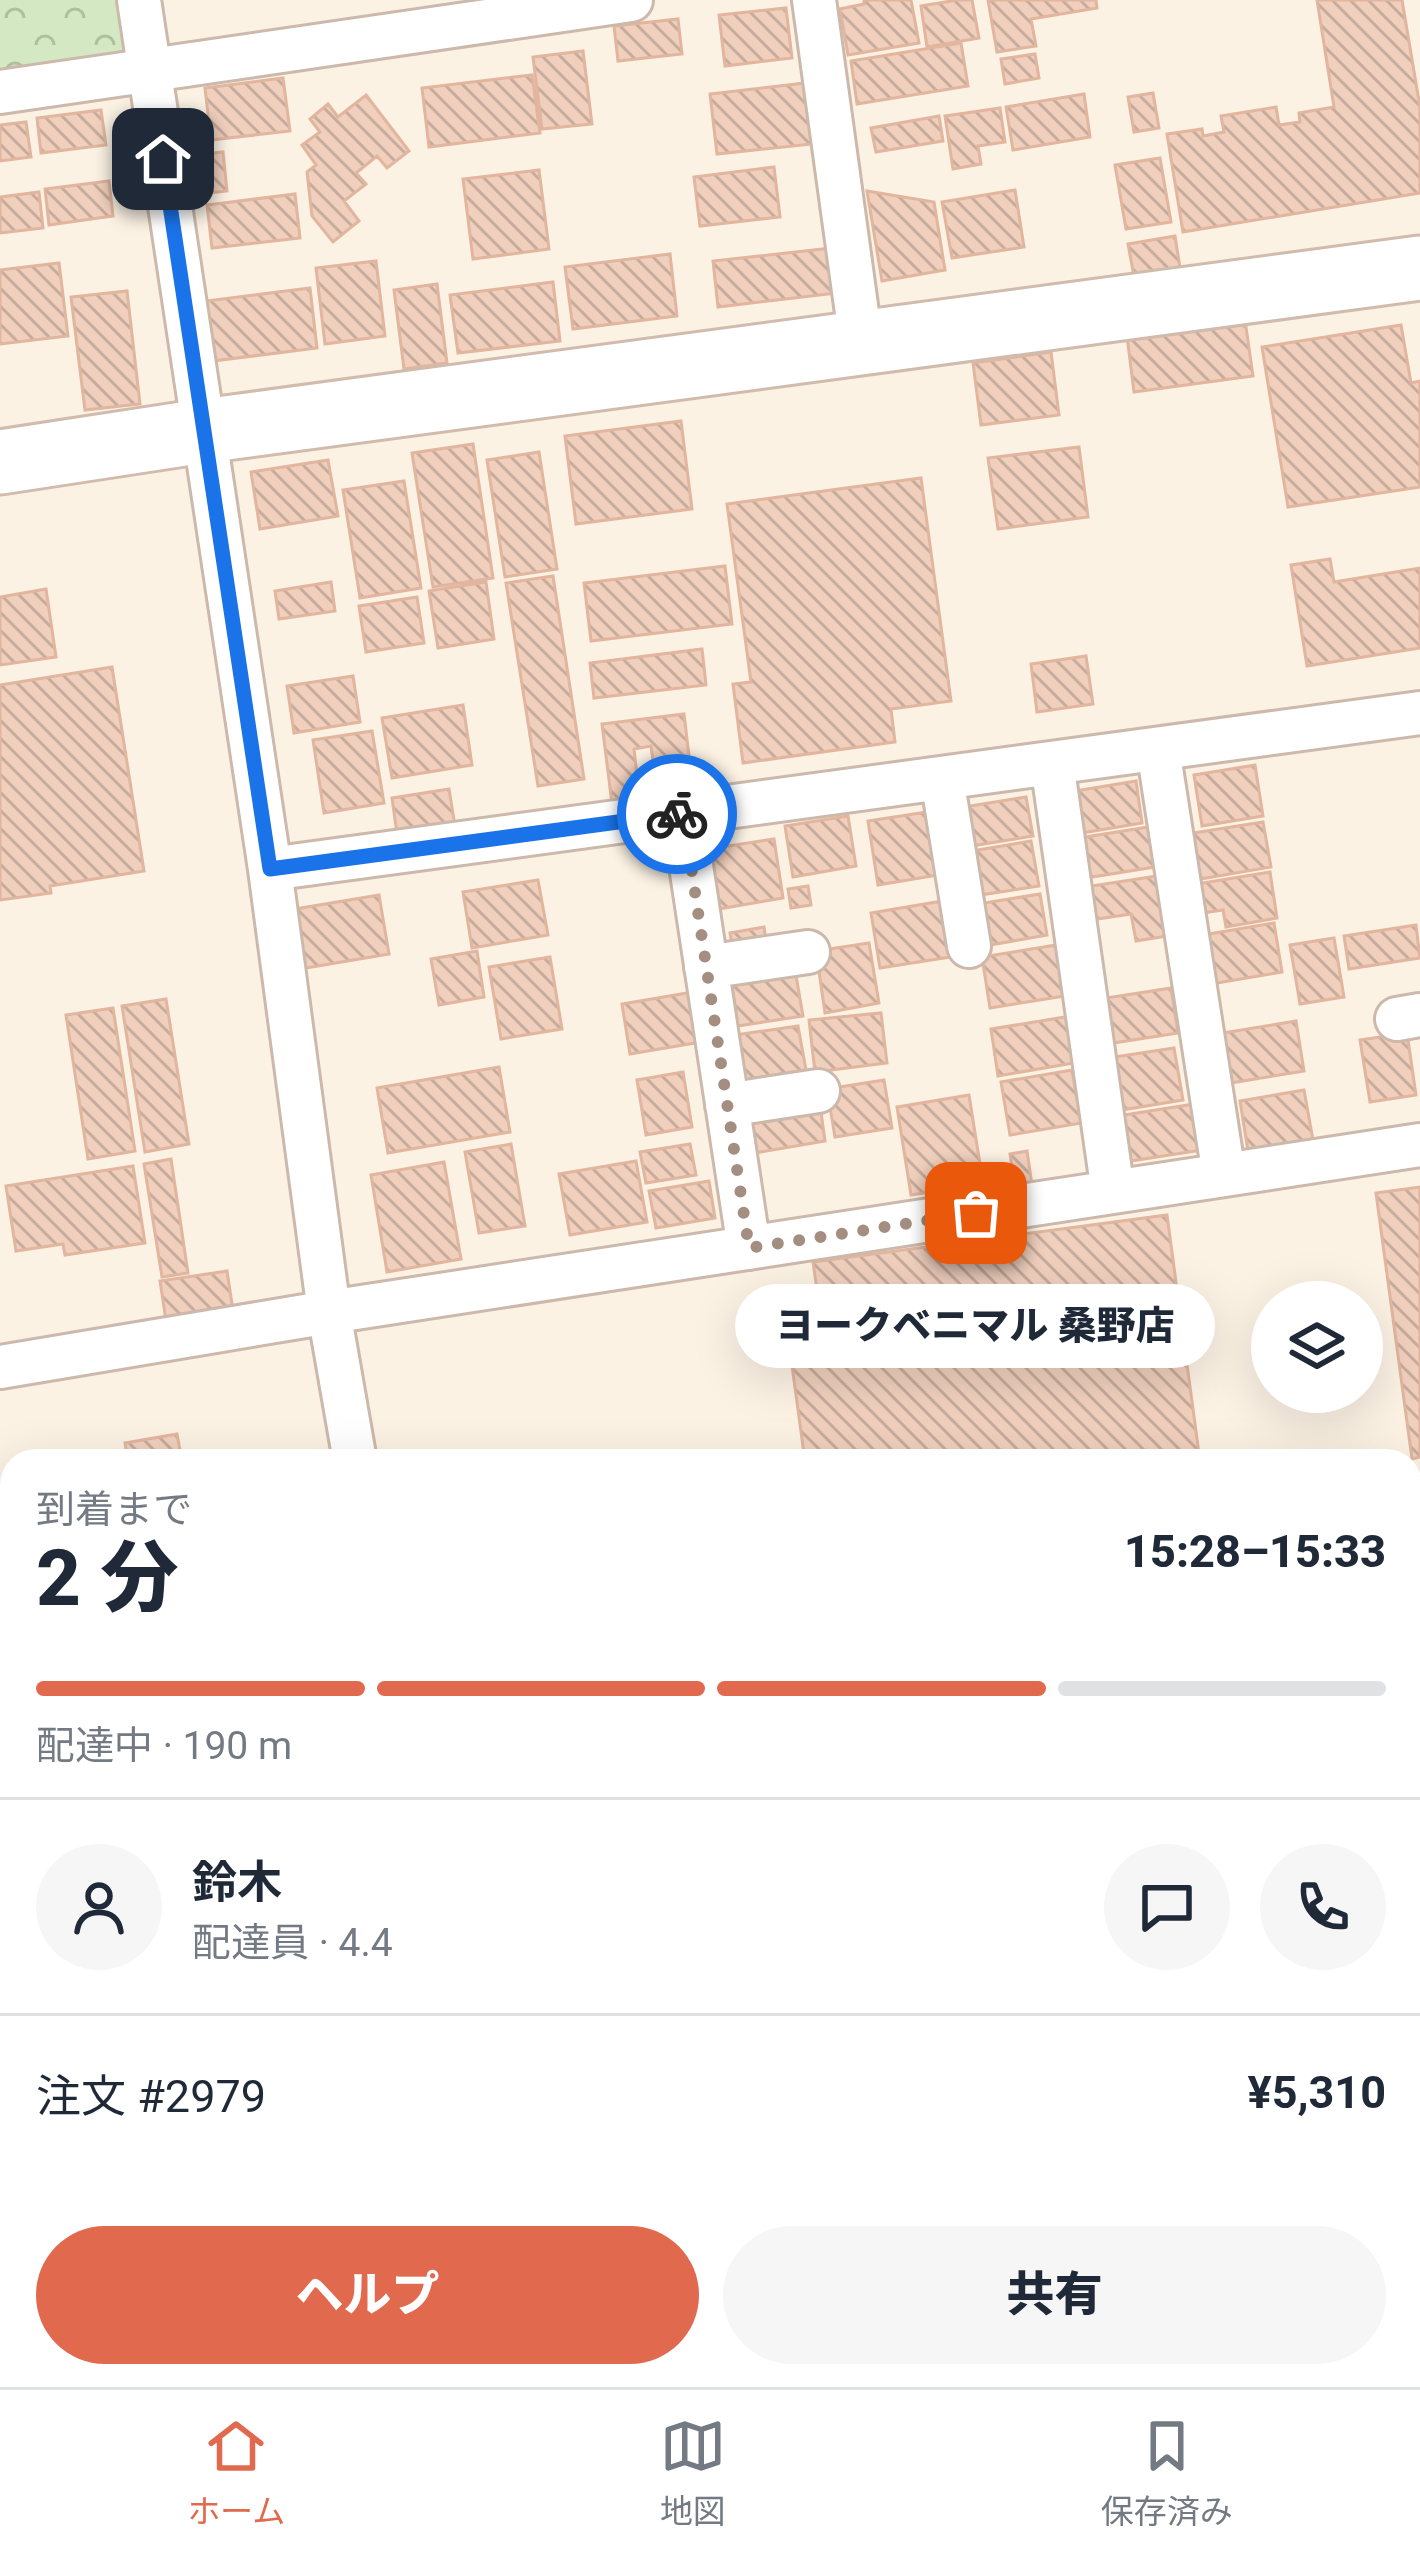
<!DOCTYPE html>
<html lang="ja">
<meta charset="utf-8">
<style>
body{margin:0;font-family:Roboto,"Noto Sans JP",sans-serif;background:#f6f6f7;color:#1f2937;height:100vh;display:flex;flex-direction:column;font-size:45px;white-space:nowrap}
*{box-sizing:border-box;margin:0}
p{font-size:39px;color:#747a83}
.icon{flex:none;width:66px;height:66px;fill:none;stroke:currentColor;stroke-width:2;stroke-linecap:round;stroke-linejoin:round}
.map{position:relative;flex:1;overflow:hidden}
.side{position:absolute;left:0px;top:1449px;width:1422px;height:939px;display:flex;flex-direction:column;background:#fff;border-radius:36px 36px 0 0;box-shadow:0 12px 48px #0002}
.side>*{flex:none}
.fabs{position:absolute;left:1251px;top:1281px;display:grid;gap:24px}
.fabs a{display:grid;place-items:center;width:132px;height:132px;border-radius:50%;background:#fff;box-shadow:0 12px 48px #0002;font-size:60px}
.pin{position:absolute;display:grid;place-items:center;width:102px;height:102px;color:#fff;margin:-51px;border-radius:24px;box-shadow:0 6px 18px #0006}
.courier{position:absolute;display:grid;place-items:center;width:120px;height:120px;margin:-60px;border:9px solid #1a73e8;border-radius:50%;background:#fff;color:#222;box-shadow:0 3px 15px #0007}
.bubble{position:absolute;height:84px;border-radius:42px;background:#fff;box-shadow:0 12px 48px #0002;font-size:39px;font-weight:800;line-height:84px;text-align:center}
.headline em{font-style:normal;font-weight:800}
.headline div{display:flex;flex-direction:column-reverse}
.headline{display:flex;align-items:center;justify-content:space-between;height:204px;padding:0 36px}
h1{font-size:78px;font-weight:800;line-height:90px}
.bar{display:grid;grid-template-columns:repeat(4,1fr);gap:18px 12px;align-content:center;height:144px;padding:0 36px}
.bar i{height:15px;border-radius:9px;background:#e0e1e3}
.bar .on{background:#e1694e}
.bar p{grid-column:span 4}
.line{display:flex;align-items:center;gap:30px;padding:0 36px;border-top:3px solid #e0e1e3}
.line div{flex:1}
.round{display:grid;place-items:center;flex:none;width:126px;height:126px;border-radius:63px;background:#f6f6f7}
.button{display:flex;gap:24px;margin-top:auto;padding:24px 36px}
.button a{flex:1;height:138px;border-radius:72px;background:#e1694e;color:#fff;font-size:48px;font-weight:800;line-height:138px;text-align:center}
.button a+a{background:#f6f6f7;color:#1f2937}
.menu{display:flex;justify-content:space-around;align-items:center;height:168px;border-top:3px solid #e0e1e3;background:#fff;font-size:33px;color:#747a83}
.menu a{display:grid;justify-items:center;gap:6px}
.menu .on{color:#e1694e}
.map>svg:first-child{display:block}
.park{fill:url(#park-crowns)}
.building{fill:url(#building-back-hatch);stroke:#e2b59e;stroke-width:3}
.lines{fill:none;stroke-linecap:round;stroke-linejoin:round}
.street-casing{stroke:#cdb9ab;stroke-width:48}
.secondary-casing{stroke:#d1bbac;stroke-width:69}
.street{stroke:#fff;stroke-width:42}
.secondary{stroke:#fff;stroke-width:63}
.done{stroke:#a38e81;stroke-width:12;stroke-dasharray:0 21.6}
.route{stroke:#1a73e8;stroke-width:15}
</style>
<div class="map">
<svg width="1420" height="2387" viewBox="0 0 1420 2387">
<defs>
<pattern id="park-crowns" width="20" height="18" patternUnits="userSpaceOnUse" patternTransform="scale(3)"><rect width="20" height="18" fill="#d4e8c3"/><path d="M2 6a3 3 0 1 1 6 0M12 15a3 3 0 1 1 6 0" fill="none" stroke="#b0bfa0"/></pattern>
<pattern id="building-back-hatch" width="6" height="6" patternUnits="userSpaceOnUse" patternTransform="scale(3)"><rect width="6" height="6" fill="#f0cfbd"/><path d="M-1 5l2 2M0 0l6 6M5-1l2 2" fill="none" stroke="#c7ab9c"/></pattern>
</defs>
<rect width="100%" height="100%" fill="#fbf2e4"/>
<!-- park -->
<path class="park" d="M0,0H117L125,54L0,73Z"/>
<!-- building -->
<path class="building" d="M864,0H911L919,43L848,55L840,9L864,4Z
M957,0H972L979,38L927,47L921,6Z
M988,0H1096L1097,8L1031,19L1036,46L997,52Z
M1317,0H1402L1420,107V193L1183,232L1167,134L1202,129L1203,136L1224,132L1221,116L1276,107L1279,125L1300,122L1299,113L1334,107Z
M786,8L792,58L725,66L719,15Z
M678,19L682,54L618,61L614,26Z
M961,43L968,86L857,104L851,61Z
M583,51L592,124L542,129L533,57Z
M1035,54L1039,78L1005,84L1001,59Z
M532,75L540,133L429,147L422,88Z
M283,78L290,131L211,140L205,88Z
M805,83L812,144L717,154L710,94Z
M1153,93L1159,128L1134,132L1128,97Z
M1084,94L1090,137L1013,150L1006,107Z
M366,95L409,151L387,168L377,156L356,173L366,184L344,201L359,221L333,242L312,216L307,172L316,165L302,145L320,132L310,119L328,104L338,117Z
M1000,108L1005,142L978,146L981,164L953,169L945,116Z
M101,110L106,145L41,153L37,118Z
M939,116L943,141L876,152L871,128Z
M26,122L31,157L0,161V125Z
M223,152L227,191L190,195L185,156Z
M1160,158L1171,222L1126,229L1115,165Z
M774,167L780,217L700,226L694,177Z
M539,170L549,249L473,259L463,179Z
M109,181L113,216L49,225L45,189Z
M1015,190L1024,247L952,258L942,202Z
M867,191L934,202L945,270L882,281Z
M39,192L43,228L0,233V197Z
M295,194L300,238L212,248L207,205Z
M1175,236L1181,274L1135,282L1128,244Z
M832,248L837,293L718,307L713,261Z
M670,254L677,316L573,329L565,267Z
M376,261L385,336L325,344L316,268Z
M59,263L68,336L0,344V270Z
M553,282L560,341L458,353L450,295Z
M437,284L447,363L404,369L394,290Z
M310,288L317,348L205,362L198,302Z
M127,291L140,404L85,410L71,297Z
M1245,320L1253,376L1134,392L1127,336Z
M1401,325L1411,383L1420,381V487L1288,507L1262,347Z
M1051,352L1059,415L981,425L973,363Z
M681,421L692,509L576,524L565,436Z
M473,444L493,578L433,587L412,453Z
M1079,447L1088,517L998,529L988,458Z
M539,452L557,569L505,577L487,460Z
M328,460L338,516L260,529L251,472Z
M921,478L951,701L891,709L895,742L743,763L733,684L751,682L727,504Z
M404,481L421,588L360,598L343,490Z
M1330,559L1334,582L1420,568V648L1307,666L1291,565Z
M725,566L732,624L591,641L584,583Z
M553,576L584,779L538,786L506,583Z
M331,582L335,611L279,619L275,591Z
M486,582L494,639L438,648L429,591Z
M46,589L56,657L0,665V597Z
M417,597L424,643L366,652L359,606Z
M702,649L706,685L594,698L590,663Z
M1086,656L1093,704L1037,712L1031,664Z
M112,667L144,871L50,886L51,893L0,900V685Z
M353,676L360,722L294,733L287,686Z
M463,705L472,765L392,778L382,718Z
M684,714L690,764L654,768L651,746L634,749L640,801L612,804L602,724Z
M372,731L384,803L324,813L313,740Z
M1255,765L1263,816L1202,826L1194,775Z
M1136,781L1142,823L1082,833L1075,791Z
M449,789L456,832L398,841L392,798Z
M1026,797L1033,836L965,847L958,808Z
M940,810L950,873L878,885L868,821Z
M848,816L856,866L793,877L785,826Z
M1263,822L1271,867L1195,880L1187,834Z
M1148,827L1155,867L1086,878L1079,838Z
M774,839L783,898L713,910L702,850Z
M1031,841L1039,886L974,896L966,852Z
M1270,872L1277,918L1226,927L1223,910L1202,913L1197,884Z
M1157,876L1167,936L1136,941L1131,914L1084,921L1079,888Z
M538,880L548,935L472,948L463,892Z
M808,886L811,905L791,908L788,889Z
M1040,894L1047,935L979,947L972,905Z
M379,895L389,954L306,968L295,909Z
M948,900L957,956L880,968L871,913Z
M1274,923L1282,972L1211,984L1203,935Z
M1416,925L1420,958L1349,969L1344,936Z
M764,927L767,946L733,951L730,933Z
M1334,938L1344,997L1300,1004L1290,945Z
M869,943L879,1003L825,1013L816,951Z
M1062,944L1071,995L990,1008L982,957Z
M477,951L484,997L439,1005L431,959Z
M550,957L562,1029L501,1039L489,967Z
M795,970L803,1016L738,1026L731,980Z
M1171,988L1178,1033L1107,1044L1100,999Z
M693,992L701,1042L630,1054L622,1004Z
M166,999L189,1144L145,1152L122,1006Z
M113,1008L135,1151L88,1159L66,1015Z
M881,1013L887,1063L815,1072L809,1020Z
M1071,1016L1079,1062L998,1076L991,1029Z
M1296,1021L1304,1071L1231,1083L1223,1033Z
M798,1026L806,1070L743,1080L735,1035Z
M1407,1033L1416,1095L1370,1102L1360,1040Z
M1174,1048L1183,1100L1116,1111L1108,1058Z
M499,1067L510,1132L388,1153L377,1088Z
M1072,1070L1081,1123L1010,1135L1001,1082Z
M683,1072L692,1127L646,1135L637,1080Z
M884,1080L892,1128L835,1137L827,1089Z
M1304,1090L1313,1140L1248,1151L1240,1101Z
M969,1095L983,1183L911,1195L897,1107Z
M1194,1104L1202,1150L1131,1161L1124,1115Z
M820,1105L825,1141L755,1153L749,1117Z
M511,1144L525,1226L479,1233L465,1152Z
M690,1144L696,1175L646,1183L640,1152Z
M1027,1151L1032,1185L1015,1188L1010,1154Z
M171,1159L188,1273L162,1277L144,1164Z
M636,1161L647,1222L570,1235L559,1174Z
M444,1162L461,1259L387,1272L371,1175Z
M133,1166L145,1243L65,1255L63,1244L16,1251L6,1186Z
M709,1181L715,1218L656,1228L649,1191Z
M1420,1187V1457L1412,1459L1376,1193Z
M1167,1215L1200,1461H805L790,1351L825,1347L813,1262Z
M227,1271L234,1317L167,1327L160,1281Z
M177,1434L182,1461H128L125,1443Z
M1420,1477V1526L1410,1527V1478Z
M12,1501V1631L0,1633V1504Z
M1410,1876L1420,1942V2030L1410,2031Z
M12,1905V2149L0,2150V1907Z
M1420,2058V2151L1418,2152L1410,2097V2060Z
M137,2376H368L370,2387H138Z
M565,2376H659L660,2384L566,2387Z
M941,2376H1053L1055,2387H956V2382L942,2384Z
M115,2377L116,2387H54L53,2381Z"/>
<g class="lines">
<defs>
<path id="street" d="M139,0L270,869L329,1312L355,1461
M814,0L861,342
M0,92L631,0
M1158,749L1224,1175
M1052,763L1113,1192
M942,778L969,946
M683,813L749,1248
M270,869L1420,713
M706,967L808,952
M1397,1019L1420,1015
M727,1105L818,1091
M0,1367L329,1312L1420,1145
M0,2290L12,2288
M1410,2315L1420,2383
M529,2376L532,2387"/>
<path id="secondary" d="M0,462L203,431L1420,268
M1410,1584L1420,1582
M1410,1637L1420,1636
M0,1785L12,1783
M0,1837L12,1836"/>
</defs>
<!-- street casing -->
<use href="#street" class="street-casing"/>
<!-- secondary casing -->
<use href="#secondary" class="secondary-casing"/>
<!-- street -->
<use href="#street" class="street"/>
<!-- secondary -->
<use href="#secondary" class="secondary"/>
</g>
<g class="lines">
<!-- done -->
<path class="done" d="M677,814L683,813L749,1248L976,1213"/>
<!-- route -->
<path class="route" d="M163,159L270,869L677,814"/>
</g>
</svg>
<div class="fabs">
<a><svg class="icon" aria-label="layers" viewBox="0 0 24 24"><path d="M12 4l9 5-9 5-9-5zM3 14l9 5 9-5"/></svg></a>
</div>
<div class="pin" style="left:976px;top:1213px;background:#ea580c"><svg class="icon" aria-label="bag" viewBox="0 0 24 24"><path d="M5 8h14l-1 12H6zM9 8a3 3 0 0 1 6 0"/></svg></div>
<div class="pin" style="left:163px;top:159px;background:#1f2937"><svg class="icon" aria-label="home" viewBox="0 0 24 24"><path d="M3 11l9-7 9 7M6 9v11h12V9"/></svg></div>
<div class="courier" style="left:677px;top:814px"><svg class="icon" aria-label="bike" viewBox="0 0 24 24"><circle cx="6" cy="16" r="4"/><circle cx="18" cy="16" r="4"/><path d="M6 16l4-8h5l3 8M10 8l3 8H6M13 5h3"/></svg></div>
<div class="bubble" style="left:735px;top:1284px;width:480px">ヨークベニマル 桑野店</div>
<section class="side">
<div class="headline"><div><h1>2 分</h1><p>到着まで</p></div><em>15:28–15:33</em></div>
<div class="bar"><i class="on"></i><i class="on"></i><i class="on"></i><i></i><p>配達中 · 190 m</p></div>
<div class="line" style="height:216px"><a class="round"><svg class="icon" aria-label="person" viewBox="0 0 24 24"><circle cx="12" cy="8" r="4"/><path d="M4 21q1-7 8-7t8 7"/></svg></a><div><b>鈴木</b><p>配達員 · 4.4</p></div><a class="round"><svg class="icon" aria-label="chat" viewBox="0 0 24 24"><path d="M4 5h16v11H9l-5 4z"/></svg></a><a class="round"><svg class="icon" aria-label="phone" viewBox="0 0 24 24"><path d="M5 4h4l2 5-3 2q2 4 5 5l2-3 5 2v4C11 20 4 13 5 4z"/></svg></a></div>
<div class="line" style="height:156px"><div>注文 #2979</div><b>¥5,310</b></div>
<div class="button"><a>ヘルプ</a><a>共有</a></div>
</section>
</div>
<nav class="menu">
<a class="on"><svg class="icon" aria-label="home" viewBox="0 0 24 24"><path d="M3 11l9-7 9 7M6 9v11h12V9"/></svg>ホーム</a>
<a><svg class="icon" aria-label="map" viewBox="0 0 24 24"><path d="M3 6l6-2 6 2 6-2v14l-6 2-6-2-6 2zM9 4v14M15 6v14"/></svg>地図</a>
<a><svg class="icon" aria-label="saved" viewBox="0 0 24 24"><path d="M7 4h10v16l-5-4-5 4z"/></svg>保存済み</a>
</nav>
